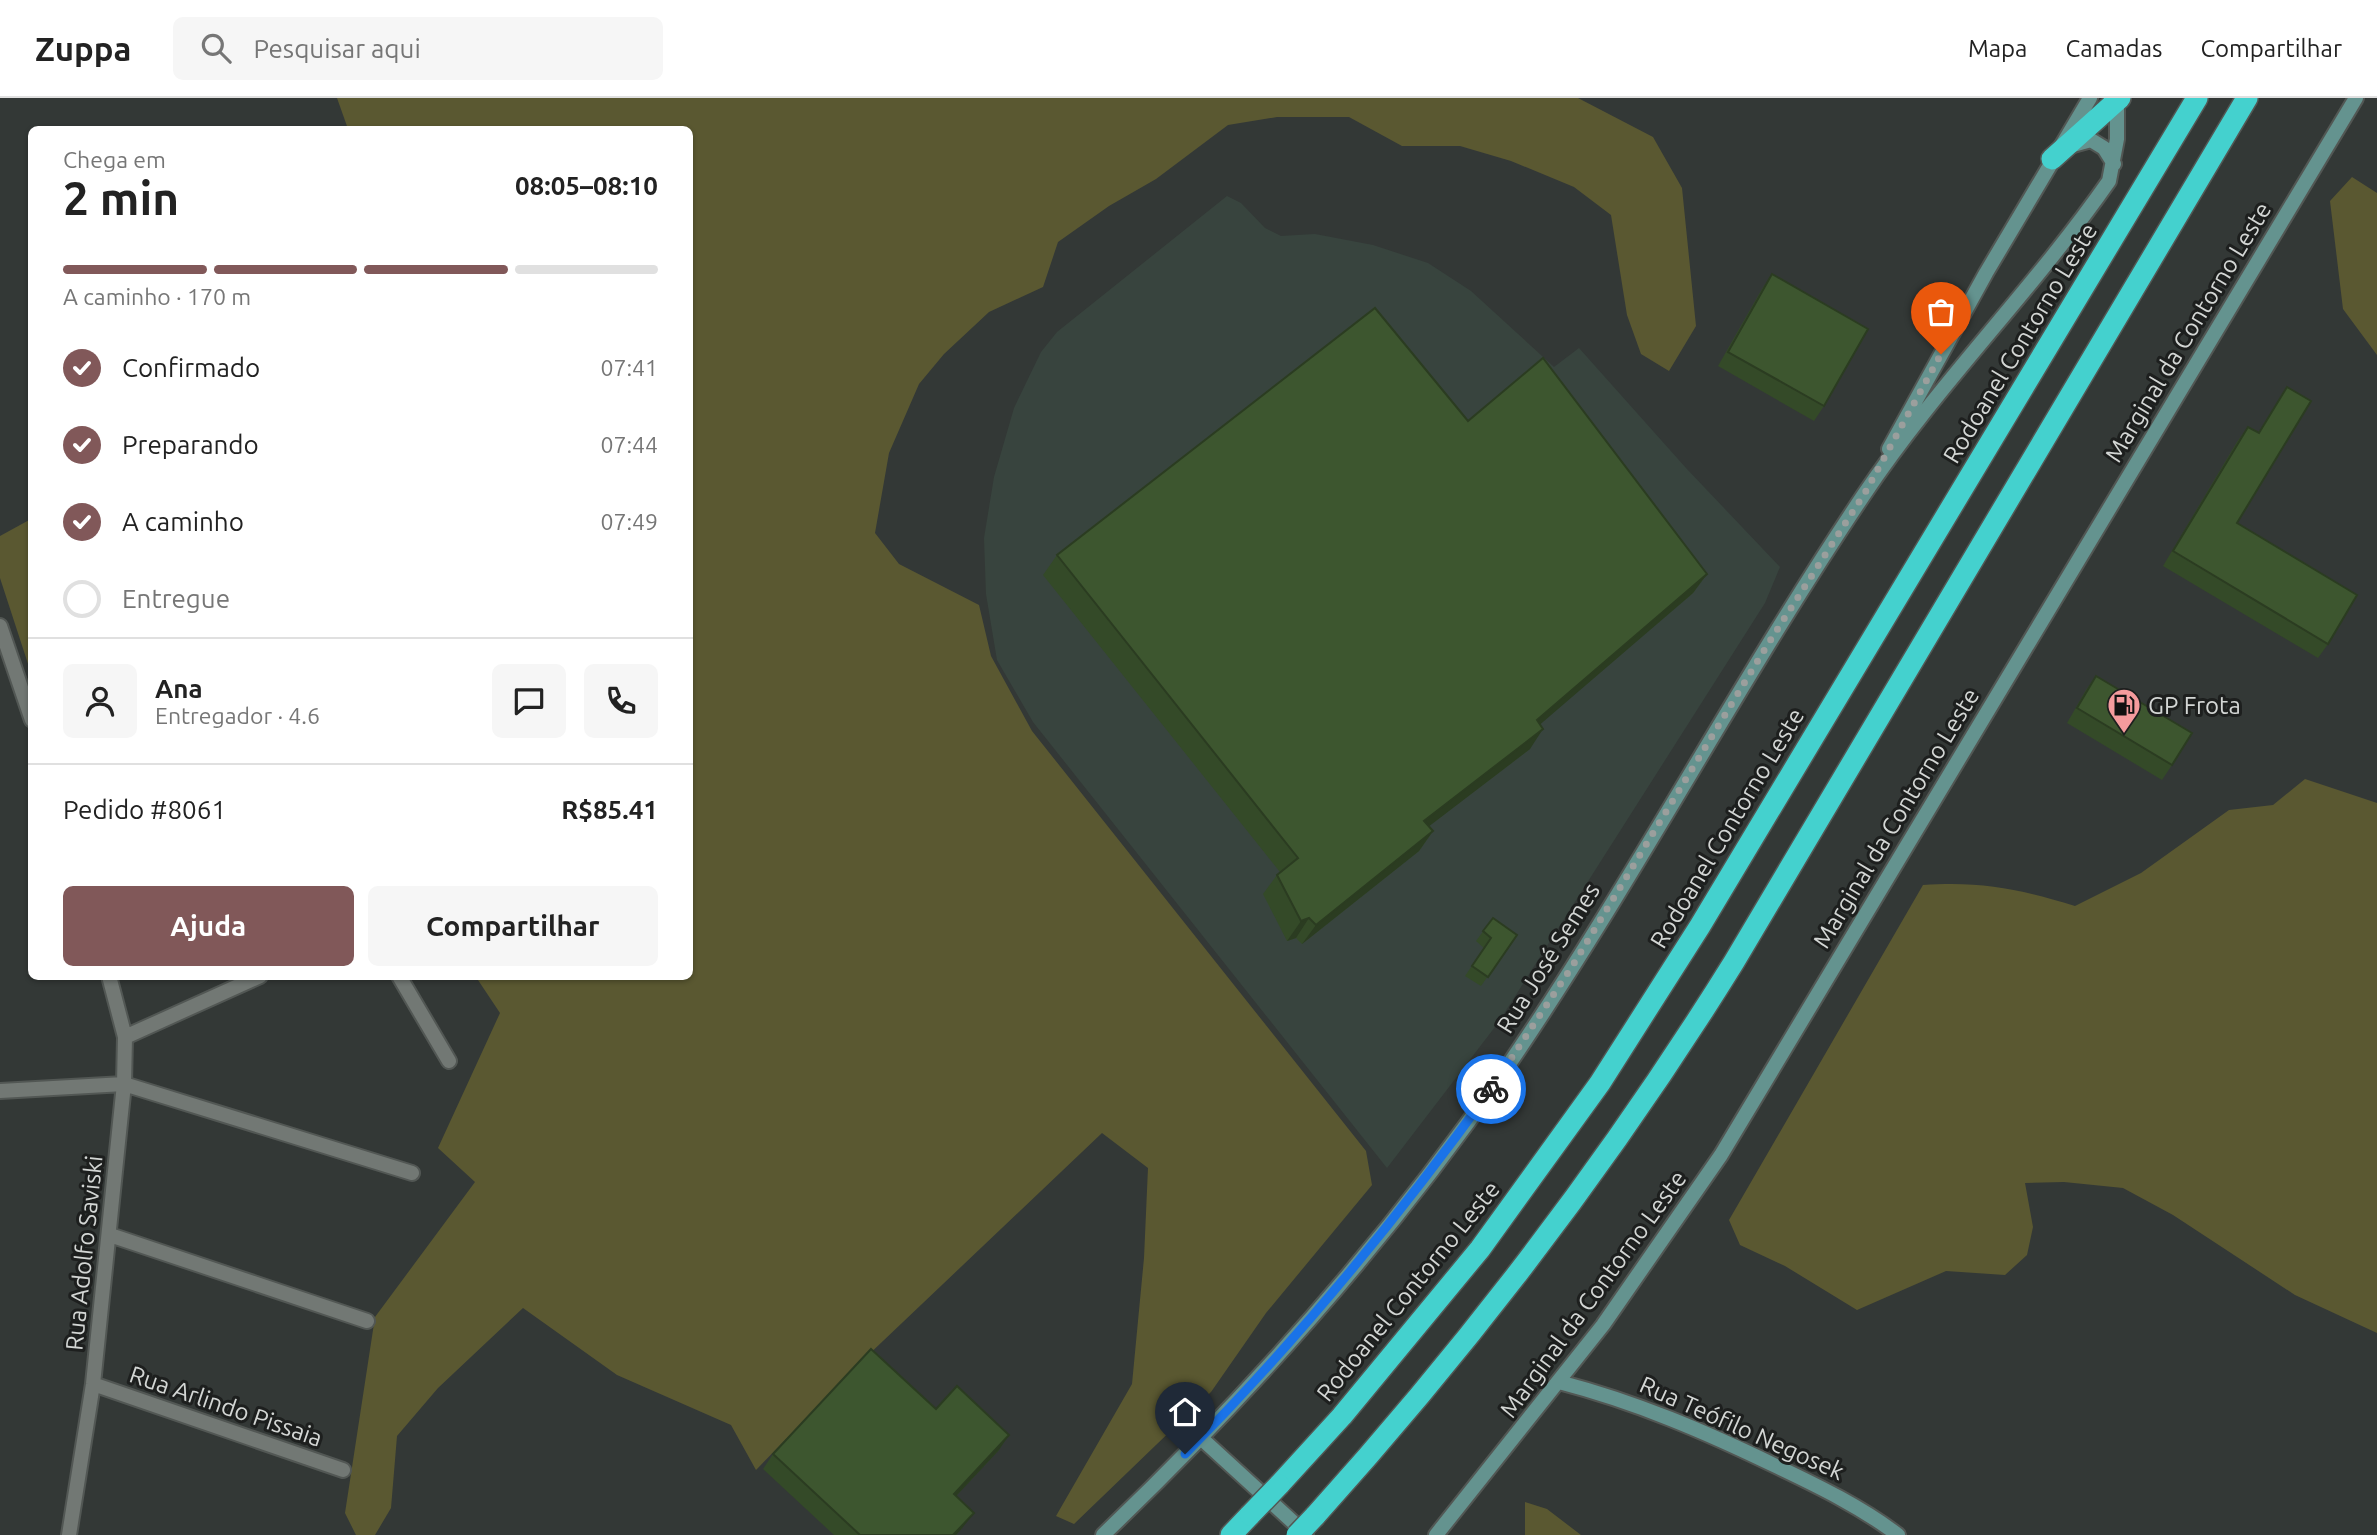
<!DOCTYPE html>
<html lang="pt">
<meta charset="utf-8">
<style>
body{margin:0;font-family:Ubuntu,sans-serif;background:#f6f6f6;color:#222;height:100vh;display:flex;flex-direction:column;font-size:26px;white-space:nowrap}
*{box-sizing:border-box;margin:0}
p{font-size:23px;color:#767676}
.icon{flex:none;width:38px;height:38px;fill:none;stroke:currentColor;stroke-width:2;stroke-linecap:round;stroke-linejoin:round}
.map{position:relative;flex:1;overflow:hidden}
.details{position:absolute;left:28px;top:28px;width:665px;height:854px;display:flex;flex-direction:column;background:#fff;border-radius:10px;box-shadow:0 2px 5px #0004}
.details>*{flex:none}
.pin{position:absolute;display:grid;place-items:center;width:60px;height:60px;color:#fff;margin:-72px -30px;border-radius:50% 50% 50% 0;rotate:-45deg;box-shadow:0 0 7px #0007}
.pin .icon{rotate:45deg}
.courier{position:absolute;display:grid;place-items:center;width:70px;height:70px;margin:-35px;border:5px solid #1a73e8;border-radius:50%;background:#fff;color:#222;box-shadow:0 2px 9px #0007}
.head em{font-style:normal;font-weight:700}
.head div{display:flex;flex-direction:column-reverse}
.head{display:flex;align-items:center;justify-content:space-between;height:119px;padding:0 35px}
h1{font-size:46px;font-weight:700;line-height:52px}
.bar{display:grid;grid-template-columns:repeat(4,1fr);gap:10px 7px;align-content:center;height:84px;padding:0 35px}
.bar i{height:9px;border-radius:5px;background:#e0e0e0}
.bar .selected{background:#815859}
.bar p{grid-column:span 4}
.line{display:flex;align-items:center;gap:18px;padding:0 35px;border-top:2px solid #e0e0e0}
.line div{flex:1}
.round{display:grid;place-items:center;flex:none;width:74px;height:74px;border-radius:10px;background:#f6f6f6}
ol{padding:0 35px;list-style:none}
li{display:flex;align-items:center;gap:21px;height:77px}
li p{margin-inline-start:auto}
li .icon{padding:7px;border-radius:50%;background:#815859;color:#fff;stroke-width:4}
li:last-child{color:#767676}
li i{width:38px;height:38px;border:4px solid #e0e0e0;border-radius:50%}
.cta{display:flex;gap:14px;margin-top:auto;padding:14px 35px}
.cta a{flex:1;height:80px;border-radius:10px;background:#815859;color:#fff;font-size:28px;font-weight:700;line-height:80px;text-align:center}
.cta a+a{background:#f6f6f6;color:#222}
header{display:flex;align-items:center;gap:42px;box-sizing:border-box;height:98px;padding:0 35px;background:#fff;border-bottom:2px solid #e0e0e0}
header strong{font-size:33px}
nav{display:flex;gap:38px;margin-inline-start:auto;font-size:24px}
.search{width:490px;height:63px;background:#f6f6f6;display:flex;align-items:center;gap:18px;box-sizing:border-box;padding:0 24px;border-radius:10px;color:#767676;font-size:26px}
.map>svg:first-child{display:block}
.built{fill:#38443e}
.green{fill:#5a5831}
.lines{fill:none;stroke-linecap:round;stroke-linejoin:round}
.street-casing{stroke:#525754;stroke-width:18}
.secondary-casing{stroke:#525754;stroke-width:18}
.highway-casing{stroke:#525754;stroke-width:24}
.street{stroke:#727874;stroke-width:14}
.secondary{stroke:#64938f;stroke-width:14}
.highway{stroke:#44d1ce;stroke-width:21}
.highway-bridge-casing{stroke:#525754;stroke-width:24;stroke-linecap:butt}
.highway-bridge{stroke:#44d1ce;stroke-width:21}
.wall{fill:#344a28}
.shaded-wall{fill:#2b3c21}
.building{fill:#3d562f;stroke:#2b3c21;stroke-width:2}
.done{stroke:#9b9f9d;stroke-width:7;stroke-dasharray:0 12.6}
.route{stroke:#1a73e8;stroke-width:9}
.labels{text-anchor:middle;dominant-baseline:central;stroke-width:6;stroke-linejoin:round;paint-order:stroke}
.street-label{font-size:24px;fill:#d3d6d4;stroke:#1d1f1e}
.poi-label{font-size:24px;fill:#d3d6d4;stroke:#1d1f1e;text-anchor:start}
</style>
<header>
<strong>Zuppa</strong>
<div class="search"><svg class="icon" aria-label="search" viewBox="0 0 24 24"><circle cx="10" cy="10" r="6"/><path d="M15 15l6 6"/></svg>Pesquisar aqui</div>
<nav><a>Mapa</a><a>Camadas</a><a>Compartilhar</a></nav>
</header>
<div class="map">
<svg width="2377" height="1437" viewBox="0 0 2377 1437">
<rect width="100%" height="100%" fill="#333836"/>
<!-- built -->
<path class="built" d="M1227,98L1241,105L1265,130L1281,138L1315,136L1373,147L1428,165L1471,193L1554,269L1579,250L1686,370L1780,469L1765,505L1498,925L1387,1070L1033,624L997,562L986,496L984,440L994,379L1014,310L1041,254L1057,234Z"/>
<!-- green -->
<path class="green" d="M337,0H1578L1653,39L1682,90L1696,228L1669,273L1641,256L1627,217L1611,117L1574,89L1511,63L1460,48H1402L1349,19H1277L1228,27L1156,81L1109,108L1058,144L1043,189L989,214L944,256L919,286L889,355L875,435L899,466L979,507L991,558L1032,633L1366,1053L1372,1087L1266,1215L1211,1294L1074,1426L1056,1418L1132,1286L1144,1160L1148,1070L1102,1035L863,1262L756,1372L731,1327L617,1277L523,1210L438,1290L397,1338L391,1410L375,1437H356L345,1415L375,1219L475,1084L438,1050L500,915L476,879L690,878V32L348,31Z
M2352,79L2377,95V257L2343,211L2330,103Z
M31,421V575L0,480V438Z
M2305,681L2377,705V1235L2295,1197L2173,1117L2123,1090L2064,1084L2025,1085L2033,1129L2027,1157L2005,1177L1946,1173L1857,1212L1785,1168L1740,1147L1729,1122L1923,787C1982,783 2019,791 2075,808L2141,775L2229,712L2273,707Z
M1525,1404L1547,1411L1581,1437H1525Z"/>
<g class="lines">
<defs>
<path id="street" d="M0,528L32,622
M399,878L449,963
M125,939L260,878
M0,993L124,986L412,1075
M110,1137L367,1223
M93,1286L343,1372
M69,1437L93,1286L124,986L125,939L109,878"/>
<path id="secondary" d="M2073,47L2091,42L2104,50L2114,66
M1889,351L1986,175L2090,0
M1559,1284C1636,1304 1706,1334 1778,1369C1820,1389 1861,1409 1898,1437
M1201,1340L1306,1436
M1103,1437C1250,1296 1387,1143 1503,975C1631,788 1737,586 1863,398C1937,287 2033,192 2109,83L2117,41V0
M1436,1437L1603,1227L1721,1057L2356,0"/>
<path id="highway" d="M2052,61L2120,0
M1279,1387L1342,1318L1480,1151L1600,985L1700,828L2197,0
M1315,1418C1471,1245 1611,1062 1734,864L2247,0
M1231,1437L1250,1417"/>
</defs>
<!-- street casing -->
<use href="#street" class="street-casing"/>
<!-- secondary casing -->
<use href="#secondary" class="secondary-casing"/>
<!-- highway casing -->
<use href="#highway" class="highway-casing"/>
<!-- street -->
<use href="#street" class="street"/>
<!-- secondary -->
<use href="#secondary" class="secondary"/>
<!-- highway -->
<use href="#highway" class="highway"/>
<defs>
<path id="highway-bridge" d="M1250,1417L1279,1387
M1297,1437L1315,1418"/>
</defs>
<!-- highway-bridge casing -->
<use href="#highway-bridge" class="highway-bridge-casing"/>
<!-- highway-bridge -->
<use href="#highway-bridge" class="highway-bridge"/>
</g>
<!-- wall -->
<path class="wall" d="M1772,176L1824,308L1814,323L1718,268L1762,191Z
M2287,289L2237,425L2328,546L2318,560L2163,468L2237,344L2248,329L2258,335Z
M1468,323L1707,476L1693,495L1540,626L1530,651L1429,728L1433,733L1419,753L1302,846L1296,840L1287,843L1263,796L1277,777L1280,774L1043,477L1057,457Z
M2096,578L2172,667L2162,682L2067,625L2086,592Z
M1493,820L1517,837L1481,888L1465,878L1484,850L1476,843Z
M936,1311L999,1352L956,1398L963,1429L956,1437H834L763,1371L773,1356Z"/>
<!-- shaded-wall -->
<path class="shaded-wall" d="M1707,476L1693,495L1523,641L1537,622Z
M1543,631L1530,651L1411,742L1424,723Z
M1433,733L1419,753L1302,846L1316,827Z
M1309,820L1296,840L1287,843L1301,823Z
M1009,1337L999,1352L944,1411L954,1396Z
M974,1415L963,1429L956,1437H953Z"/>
<!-- building -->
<path class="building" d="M1772,176L1868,231L1824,308L1728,254Z
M1375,210L1468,323L1543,260L1707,476L1537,622L1543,631L1424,723L1433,733L1316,827L1309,820L1301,823L1277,777L1298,760L1057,457Z
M2287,289L2311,303L2237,425L2357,497L2328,546L2173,453L2248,329L2259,335Z
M2096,578L2192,635L2172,667L2077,610Z
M1493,820L1517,837L1488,879L1472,868L1491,840L1483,833Z
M871,1251L936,1311L957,1288L1009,1337L954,1396L974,1415L953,1437H860L773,1356Z"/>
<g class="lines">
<!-- done -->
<path class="done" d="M1491,991L1573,867L1768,546L1866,393L1941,256"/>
<!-- route -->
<path class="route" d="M1185,1356C1297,1243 1398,1120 1491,991"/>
</g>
<!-- icons -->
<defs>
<symbol id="fuel-pin" viewBox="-11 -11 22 30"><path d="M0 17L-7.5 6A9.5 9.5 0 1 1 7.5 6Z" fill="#f59b9d" stroke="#1d1f1e"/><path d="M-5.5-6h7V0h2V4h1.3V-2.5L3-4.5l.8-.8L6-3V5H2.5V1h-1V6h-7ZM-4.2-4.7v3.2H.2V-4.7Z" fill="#111"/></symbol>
</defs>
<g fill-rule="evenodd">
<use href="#fuel-pin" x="2105" y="588" width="38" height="52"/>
</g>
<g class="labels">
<!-- street labels -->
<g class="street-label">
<text transform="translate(2188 234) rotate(-59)">Marginal da Contorno Leste</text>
<text transform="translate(2020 245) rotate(-59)">Rodoanel Contorno Leste</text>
<text transform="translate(1896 720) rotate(-59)">Marginal da Contorno Leste</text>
<text transform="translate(1727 730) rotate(-59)">Rodoanel Contorno Leste</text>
<text transform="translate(1548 860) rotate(-58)">Rua José Semes</text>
<text transform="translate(84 1155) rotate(-84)">Rua Adolfo Saviski</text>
<text transform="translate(1408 1193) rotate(-51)">Rodoanel Contorno Leste</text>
<text transform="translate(1593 1196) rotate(-54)">Marginal da Contorno Leste</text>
<text transform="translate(226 1308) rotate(19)">Rua Arlindo Pissaia</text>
<text transform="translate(1742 1330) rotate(24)">Rua Teófilo Negosek</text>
</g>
<!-- poi labels -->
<g class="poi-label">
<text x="2148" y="607">GP Frota</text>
</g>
</g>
</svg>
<div class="pin" style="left:1941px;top:256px;background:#ea580c"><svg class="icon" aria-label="bag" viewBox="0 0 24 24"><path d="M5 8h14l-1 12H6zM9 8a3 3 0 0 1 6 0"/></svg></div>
<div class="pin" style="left:1185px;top:1356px;background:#1f2937"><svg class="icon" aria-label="home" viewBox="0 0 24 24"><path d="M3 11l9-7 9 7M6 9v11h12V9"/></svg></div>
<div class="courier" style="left:1491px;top:991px"><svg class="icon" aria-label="bike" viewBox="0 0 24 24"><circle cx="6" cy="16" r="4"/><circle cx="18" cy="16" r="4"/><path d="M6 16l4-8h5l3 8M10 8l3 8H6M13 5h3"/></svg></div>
<section class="details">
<div class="head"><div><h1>2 min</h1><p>Chega em</p></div><em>08:05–08:10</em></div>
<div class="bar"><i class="selected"></i><i class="selected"></i><i class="selected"></i><i></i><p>A caminho · 170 m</p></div>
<ol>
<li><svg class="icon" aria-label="check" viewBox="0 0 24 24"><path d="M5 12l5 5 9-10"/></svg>Confirmado<p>07:41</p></li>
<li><svg class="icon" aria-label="check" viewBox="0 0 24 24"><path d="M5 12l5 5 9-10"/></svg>Preparando<p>07:44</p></li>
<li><svg class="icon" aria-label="check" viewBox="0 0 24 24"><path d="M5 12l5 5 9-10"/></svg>A caminho<p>07:49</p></li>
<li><i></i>Entregue</li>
</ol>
<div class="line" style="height:126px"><a class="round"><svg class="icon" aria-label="person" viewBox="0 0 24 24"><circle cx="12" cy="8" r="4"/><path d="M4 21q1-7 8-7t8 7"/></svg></a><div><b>Ana</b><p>Entregador · 4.6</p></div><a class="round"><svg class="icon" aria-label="chat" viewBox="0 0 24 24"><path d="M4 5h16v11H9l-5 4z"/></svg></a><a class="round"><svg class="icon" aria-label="phone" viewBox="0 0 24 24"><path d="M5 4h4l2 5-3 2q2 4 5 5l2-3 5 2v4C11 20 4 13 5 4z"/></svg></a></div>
<div class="line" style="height:91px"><div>Pedido #8061</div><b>R$85.41</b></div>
<div class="cta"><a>Ajuda</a><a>Compartilhar</a></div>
</section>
</div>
